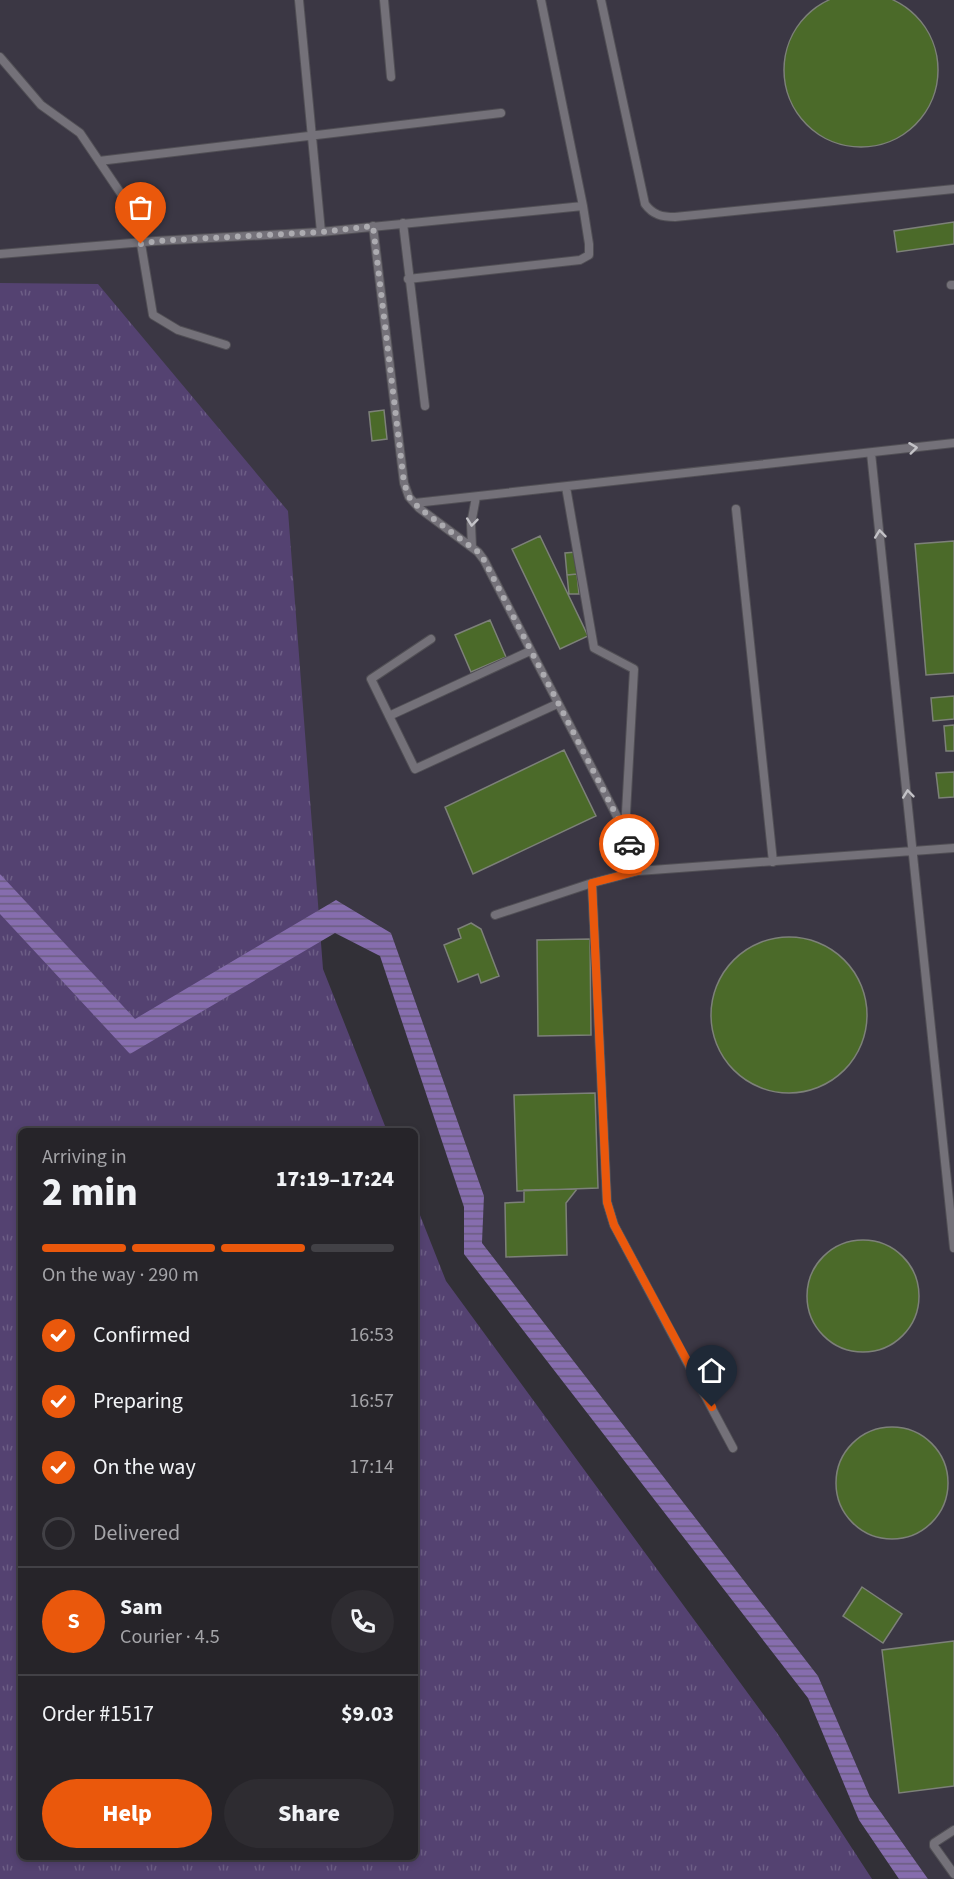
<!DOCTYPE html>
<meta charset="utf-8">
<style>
body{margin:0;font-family:"Source Sans 3",sans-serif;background:#2e2c31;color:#f1f3f6;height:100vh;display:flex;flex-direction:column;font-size:22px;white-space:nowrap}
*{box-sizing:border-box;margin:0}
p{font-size:20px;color:#a4a4a8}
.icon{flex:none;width:33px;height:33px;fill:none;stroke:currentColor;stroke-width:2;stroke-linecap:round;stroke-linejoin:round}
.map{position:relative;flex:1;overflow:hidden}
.drawer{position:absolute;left:18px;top:1128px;width:400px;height:732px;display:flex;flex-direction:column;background:#262429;border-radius:9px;box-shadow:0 3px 9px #0003,0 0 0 2px #424146}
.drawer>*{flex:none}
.pin{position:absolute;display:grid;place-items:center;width:51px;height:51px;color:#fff;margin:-62px -26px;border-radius:50% 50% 50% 0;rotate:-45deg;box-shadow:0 0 6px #0007}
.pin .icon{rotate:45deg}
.courier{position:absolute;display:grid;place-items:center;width:60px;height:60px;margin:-30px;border:4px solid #ea580c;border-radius:50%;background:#fff;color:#222;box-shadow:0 2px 8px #0007}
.overview em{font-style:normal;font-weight:800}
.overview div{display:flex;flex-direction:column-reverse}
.overview{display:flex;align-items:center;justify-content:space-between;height:102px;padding:0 24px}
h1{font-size:39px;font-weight:800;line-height:45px}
.bar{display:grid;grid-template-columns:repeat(4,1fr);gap:9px 6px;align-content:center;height:72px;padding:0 24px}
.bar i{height:8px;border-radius:4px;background:#424146}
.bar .selected{background:#ea580c}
.bar p{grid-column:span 4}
.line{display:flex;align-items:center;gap:15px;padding:0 24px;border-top:2px solid #424146}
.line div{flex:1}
.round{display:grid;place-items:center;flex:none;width:63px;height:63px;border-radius:32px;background:#2e2c31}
ol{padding:0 24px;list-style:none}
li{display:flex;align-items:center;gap:18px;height:66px}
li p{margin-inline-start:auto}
li .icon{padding:6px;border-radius:50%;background:#ea580c;color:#fff;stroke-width:4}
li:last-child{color:#a4a4a8}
li i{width:33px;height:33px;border:3px solid #424146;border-radius:50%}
.primary-button{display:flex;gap:12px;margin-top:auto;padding:12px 24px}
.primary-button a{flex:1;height:69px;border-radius:36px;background:#ea580c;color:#fff;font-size:24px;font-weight:800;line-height:69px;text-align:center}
.primary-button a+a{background:#2e2c31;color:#f1f3f6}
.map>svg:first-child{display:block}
.built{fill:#3b3744}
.grass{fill:url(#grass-tufts)}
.water{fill:url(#water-rules)}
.building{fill:#4b6a29;stroke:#7d8179;stroke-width:1.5}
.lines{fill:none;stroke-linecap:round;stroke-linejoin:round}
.lane-casing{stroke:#514f55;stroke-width:10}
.lane{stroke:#747179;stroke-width:8}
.oneway{stroke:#c3c2c7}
.done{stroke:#acabb0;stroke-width:6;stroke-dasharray:0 10.8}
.route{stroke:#ea580c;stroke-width:8}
</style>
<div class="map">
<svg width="954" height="1879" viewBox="0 0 954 1879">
<defs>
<pattern id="grass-tufts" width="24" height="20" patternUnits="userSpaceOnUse" patternTransform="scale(1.5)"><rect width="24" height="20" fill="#544271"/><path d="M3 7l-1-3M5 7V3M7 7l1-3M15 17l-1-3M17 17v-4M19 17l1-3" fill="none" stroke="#6d5e86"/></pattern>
<pattern id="water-rules" width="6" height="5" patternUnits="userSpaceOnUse" patternTransform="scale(1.5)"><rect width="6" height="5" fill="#866dae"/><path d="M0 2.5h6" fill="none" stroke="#6a5c80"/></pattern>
</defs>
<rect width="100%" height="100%" fill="#323037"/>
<!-- built -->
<path class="built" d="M0,0H954V1879H928L870,1797L818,1676L482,1243L484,1196L391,933L336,900L135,1019L0,874Z"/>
<!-- grass -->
<path class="grass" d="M0,283L98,284L288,511L323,969L387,1131H21V1857H416V1205L446,1281L777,1733L872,1879H0Z"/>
<!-- water -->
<path class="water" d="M0,874L135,1019L336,900L391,933L484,1196L482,1243L818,1676L870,1797L928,1879H899L859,1820L808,1698L464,1254V1207L380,956L335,933L130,1054L0,914Z"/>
<!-- building -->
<path class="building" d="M784 70a77 77 0 1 1 154 0a77 77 0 1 1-154 0Z
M954,222V244L897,252L894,231Z
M384,410L387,439L372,441L369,412Z
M540,536L588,636L560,649L512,549Z
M954,541V673L926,675L915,544Z
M576,552L577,574L567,575L565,553Z
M577,574L579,594H569L567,575Z
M490,620L506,657L471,672L455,635Z
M954,696V719L933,721L931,698Z
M954,725V751H946L944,726Z
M564,750L596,816L473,874L445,807Z
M954,772V797L939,798L936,773Z
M471,923L481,929L499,976L481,983L478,974L458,982L444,945L461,938L458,929Z
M711 1015a78 78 0 1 1 156 0a78 78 0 1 1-156 0Z
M590,939L591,1035L538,1036L537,940Z
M595,1093L598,1188L517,1191L514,1095Z
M577,1189L566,1203L567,1255L506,1257L505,1203L524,1202V1190Z
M807 1296a56 56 0 1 1 112 0a56 56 0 1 1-112 0Z
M836 1483a56 56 0 1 1 112 0a56 56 0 1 1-112 0Z
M862,1587L902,1614L883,1643L843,1616Z
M954,1641V1786L899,1793L882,1650Z"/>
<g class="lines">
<defs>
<path id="lane" d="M299,0L321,232
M384,0L391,77
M601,0L645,204C653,215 662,217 675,217L954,189
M0,57L41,105L80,133L132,210L141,244L153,315L178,330L226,345
M99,161L501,113
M403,223L425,406
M373,226L404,483L409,497L419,508L478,552L484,560L625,832L638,871
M0,254L156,241L321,232L583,206
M408,279L580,260L589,255V244L583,206L541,0
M951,285H954
M871,453L954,1248
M566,487L594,648L634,669L625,831
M415,503L954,443
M736,509L773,862
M472,547L471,524L476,497
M431,639L371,679L415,769L557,704
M389,716L530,651
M592,883L607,1202L614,1225L733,1448
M495,915L592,883L638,871L954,848
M954,1830L934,1843V1846L954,1874"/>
</defs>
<!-- lane casing -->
<use href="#lane" class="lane-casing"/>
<!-- lane -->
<use href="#lane" class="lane"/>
</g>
<!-- one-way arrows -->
<defs><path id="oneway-chevron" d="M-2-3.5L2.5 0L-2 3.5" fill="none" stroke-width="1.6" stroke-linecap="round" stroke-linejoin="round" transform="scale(1.5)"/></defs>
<g class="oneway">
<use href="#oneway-chevron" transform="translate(913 448) rotate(-7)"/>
<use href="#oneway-chevron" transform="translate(472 522) rotate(96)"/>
<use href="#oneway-chevron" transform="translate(880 534) rotate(-96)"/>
<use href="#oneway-chevron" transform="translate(908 794) rotate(-96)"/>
</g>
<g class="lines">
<!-- done -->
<path class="done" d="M141,244L156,241L321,232L373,226L404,483L409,497L419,508L478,552L484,560L625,832L629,844"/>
<!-- route -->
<path class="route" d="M629,844L638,871L592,883L607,1202L614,1225L712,1407"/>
</g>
</svg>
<div class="pin" style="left:141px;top:244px;background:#ea580c"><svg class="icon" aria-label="bag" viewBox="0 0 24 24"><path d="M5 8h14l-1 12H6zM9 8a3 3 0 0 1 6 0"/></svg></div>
<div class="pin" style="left:712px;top:1407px;background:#1f2937"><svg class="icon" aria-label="home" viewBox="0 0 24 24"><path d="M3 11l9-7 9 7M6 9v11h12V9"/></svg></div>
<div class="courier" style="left:629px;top:844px"><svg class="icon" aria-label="car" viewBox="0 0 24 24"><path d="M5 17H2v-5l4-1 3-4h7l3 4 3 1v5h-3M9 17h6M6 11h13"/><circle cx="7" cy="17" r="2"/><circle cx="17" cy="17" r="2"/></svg></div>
<section class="drawer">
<div class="overview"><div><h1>2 min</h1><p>Arriving in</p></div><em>17:19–17:24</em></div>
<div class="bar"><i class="selected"></i><i class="selected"></i><i class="selected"></i><i></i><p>On the way · 290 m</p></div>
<ol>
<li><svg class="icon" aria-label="check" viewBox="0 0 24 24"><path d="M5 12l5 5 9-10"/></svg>Confirmed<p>16:53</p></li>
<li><svg class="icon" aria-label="check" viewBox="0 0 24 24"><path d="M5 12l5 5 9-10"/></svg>Preparing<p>16:57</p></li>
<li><svg class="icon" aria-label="check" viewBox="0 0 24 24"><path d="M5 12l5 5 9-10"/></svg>On the way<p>17:14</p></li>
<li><i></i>Delivered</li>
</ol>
<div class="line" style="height:108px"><b class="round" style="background:#ea580c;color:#fff">S</b><div><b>Sam</b><p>Courier · 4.5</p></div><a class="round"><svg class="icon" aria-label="phone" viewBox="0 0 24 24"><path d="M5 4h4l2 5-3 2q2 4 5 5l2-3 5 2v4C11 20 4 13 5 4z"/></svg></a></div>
<div class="line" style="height:78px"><div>Order #1517</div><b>$9.03</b></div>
<div class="primary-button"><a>Help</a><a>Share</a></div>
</section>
</div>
